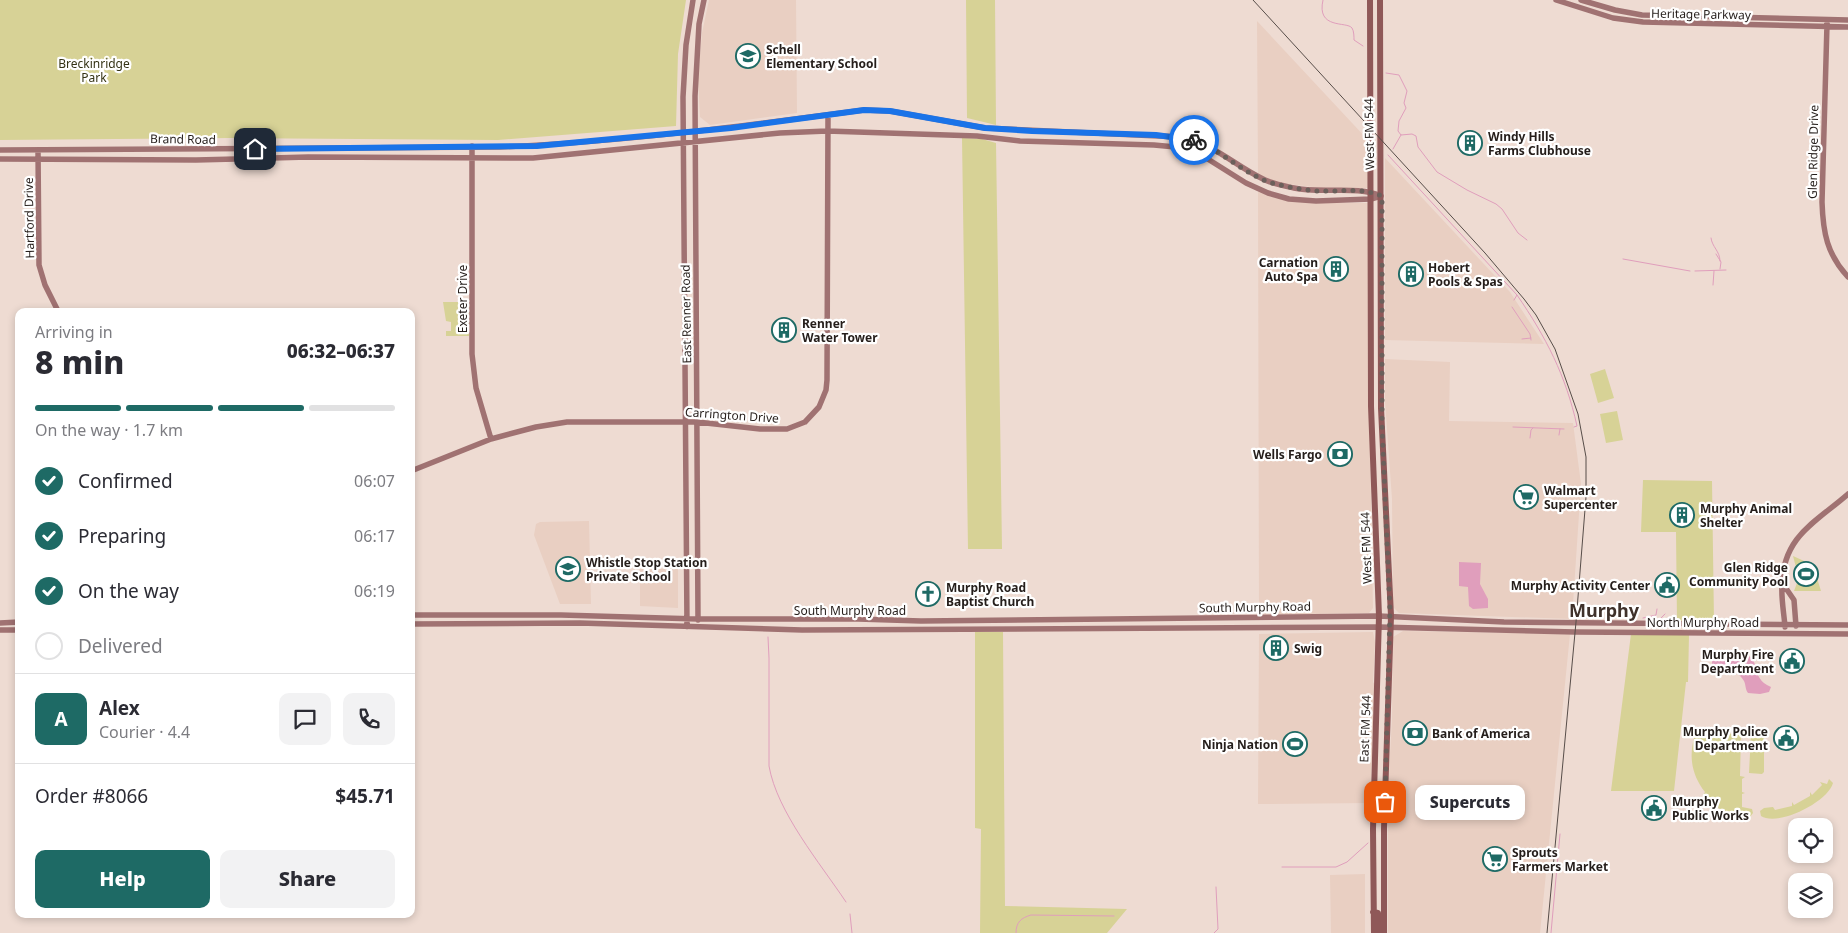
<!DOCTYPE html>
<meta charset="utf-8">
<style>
body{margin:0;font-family:"Noto Sans",sans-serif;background:#f2f2f3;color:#2b2b33;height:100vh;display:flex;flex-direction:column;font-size:19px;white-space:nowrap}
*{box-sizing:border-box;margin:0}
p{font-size:16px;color:#7c7c81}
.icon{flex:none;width:28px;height:28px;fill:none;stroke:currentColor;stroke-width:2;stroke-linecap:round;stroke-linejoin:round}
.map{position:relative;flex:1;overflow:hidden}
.sheet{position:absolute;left:15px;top:308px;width:400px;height:610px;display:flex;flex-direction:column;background:#fff;border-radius:10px;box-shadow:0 2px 8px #0003}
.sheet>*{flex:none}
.fabs{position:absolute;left:1788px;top:818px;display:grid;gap:10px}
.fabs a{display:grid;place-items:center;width:45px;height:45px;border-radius:10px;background:#fff;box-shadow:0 2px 8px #0003;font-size:25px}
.pin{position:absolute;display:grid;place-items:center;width:42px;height:42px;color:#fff;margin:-21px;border-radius:10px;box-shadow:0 2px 8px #0006}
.courier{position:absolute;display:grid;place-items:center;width:50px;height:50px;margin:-25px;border:4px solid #1a73e8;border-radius:50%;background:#fff;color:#222;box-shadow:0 1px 6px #0007}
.bubble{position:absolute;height:35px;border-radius:10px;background:#fff;box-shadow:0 2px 8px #0003;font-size:16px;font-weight:800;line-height:35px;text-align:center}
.overview em{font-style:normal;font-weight:800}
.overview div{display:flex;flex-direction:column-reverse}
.overview{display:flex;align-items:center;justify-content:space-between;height:85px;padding:0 20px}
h1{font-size:32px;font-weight:800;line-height:38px}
.bar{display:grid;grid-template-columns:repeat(4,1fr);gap:8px 5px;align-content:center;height:60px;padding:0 20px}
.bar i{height:6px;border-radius:4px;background:#e1e1e2}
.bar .on{background:#1e6a65}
.bar p{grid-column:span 4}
.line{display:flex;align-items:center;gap:12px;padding:0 20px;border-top:1px solid #e1e1e2}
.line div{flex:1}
.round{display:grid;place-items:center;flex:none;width:52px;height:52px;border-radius:10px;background:#f2f2f3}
ol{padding:0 20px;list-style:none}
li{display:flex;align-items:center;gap:15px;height:55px}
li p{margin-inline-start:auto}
li .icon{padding:5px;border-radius:50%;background:#1e6a65;color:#fff;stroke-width:4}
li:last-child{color:#7c7c81}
li i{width:28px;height:28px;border:2px solid #e1e1e2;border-radius:50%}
.cta{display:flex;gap:10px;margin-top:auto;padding:10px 20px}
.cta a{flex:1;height:58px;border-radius:10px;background:#1e6a65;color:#fff;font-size:20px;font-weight:800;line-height:58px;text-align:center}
.cta a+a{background:#f2f2f3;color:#2b2b33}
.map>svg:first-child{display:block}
.built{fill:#e9cfc2}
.green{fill:#d7d296}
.water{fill:#e09ebc}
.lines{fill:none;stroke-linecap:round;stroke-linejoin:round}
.stream{stroke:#e09ebc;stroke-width:1}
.secondary{stroke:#a07272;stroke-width:5.5}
.primary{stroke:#8f5858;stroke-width:6}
.rail{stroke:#574d49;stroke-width:1}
.done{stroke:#6b605b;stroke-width:5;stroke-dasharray:0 9}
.route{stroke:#1a73e8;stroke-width:6}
.labels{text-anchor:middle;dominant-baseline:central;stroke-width:4.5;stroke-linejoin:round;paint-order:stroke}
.street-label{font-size:12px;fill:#251e1b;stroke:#fff}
.poi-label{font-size:12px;font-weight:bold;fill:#251e1b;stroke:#fff;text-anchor:start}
.park-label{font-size:12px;fill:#353315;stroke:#fff}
.district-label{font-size:18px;font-weight:bold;fill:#3f312a;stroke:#fff}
</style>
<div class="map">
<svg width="1848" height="933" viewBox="0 0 1848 933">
<rect width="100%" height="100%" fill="#eedbd2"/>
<!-- built -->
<path class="built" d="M709,0H796L797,113L710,125L700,117L698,78L702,33Z
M1257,21L1367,139L1368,188H1322L1279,183L1258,175Z
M1385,158L1510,292L1544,344L1385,340Z
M1258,191L1308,203H1368L1370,447L1373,608L1369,613L1259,615Z
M1385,359L1450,362L1449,421L1573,423L1581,484L1572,619L1399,613L1393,607L1392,499L1385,401Z
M589,521L591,604H560L534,535L536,524L540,522Z
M640,569H678V608L640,606Z
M1403,631L1570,634L1540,933H1388V789L1392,719L1393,637Z
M1373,632L1375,642L1373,682L1375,685L1370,803L1258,804L1259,634Z
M1365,874V933H1331L1330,875Z"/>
<!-- green -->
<path class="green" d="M0,0H686L678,54L676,126L498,140L232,138L0,140Z
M966,0H995L996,125L967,118Z
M962,138L982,139L996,143L1002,549H968Z
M443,302H469V336H446V331H451V322L446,321Z
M1605,369L1614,398L1598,403L1590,374Z
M1617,411L1623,440L1606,443L1600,414Z
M1643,480L1712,481L1714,621H1677L1676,532H1641Z
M1793,556L1813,565L1821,591H1794L1797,583L1795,577L1797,571Z
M975,632H1003L1005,906L1127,909L1107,933H980L981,829L975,828Z
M1631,634L1689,635L1688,682H1686L1674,791H1611Z
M1697,729L1712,733L1741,734L1740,776L1745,777L1742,779V792L1745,793L1742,794V807L1752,809L1753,813L1750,817C1733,819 1714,807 1703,795L1705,792C1690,773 1688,752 1697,729Z
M1751,734H1755V737L1753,738H1761L1759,737V734L1764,736V772L1762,774L1749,773Z
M1829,779L1833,783C1828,802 1778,827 1761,816L1760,811L1764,808L1773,807L1775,810L1792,806V802L1794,805L1810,796V792L1812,795L1822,785L1820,782L1827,784Z"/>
<!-- water -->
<path class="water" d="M1459,562L1481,563L1480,584L1488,599V608L1473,609L1469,606L1468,587L1459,586Z
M1742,653C1764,659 1748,677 1771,687L1769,692L1760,694L1748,693C1745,689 1746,685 1744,681C1739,671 1723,664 1712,666V654L1721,657Z"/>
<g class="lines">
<!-- stream -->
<path class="stream" d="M1323,0C1316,30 1347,21 1352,28C1354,31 1354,37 1354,40L1363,46
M1386,73L1399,75L1407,91L1404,103L1406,108L1399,121L1398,131L1401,135L1412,134L1416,136L1418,147L1437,172L1467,190L1496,204L1502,209L1518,233L1527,240
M1393,149L1401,135
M1388,155L1517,295L1514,300
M1711,238C1712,247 1720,251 1720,261
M1716,254L1721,262L1720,269
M1623,259L1690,271
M1695,271L1726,270
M1713,285L1714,271
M1517,295C1546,337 1566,376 1577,426L1574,427
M1512,307L1530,334L1531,340
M1522,339L1531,338
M1513,427L1564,429
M1559,435L1560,429
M1530,438L1531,430L1533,428
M1643,618L1656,615L1657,609
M1661,618L1665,614
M768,637L769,658V766C777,812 820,863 846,902
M1282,867H1336L1347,862L1368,843
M850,914L852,933
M1016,933C1016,922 1021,918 1031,915L1114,916
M1214,933L1218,929L1216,887
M1551,933L1560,834"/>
<!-- secondary -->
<path class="secondary" d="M1556,0L1613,18L1643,22L1848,27
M1581,0L1615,10L1642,15L1848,20
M1827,24L1822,202C1823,233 1827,254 1848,277
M472,146V354L476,388L491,439
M0,150L500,147C622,142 743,126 864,110L890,111L985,128L1180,137C1217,145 1233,165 1265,180C1274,184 1285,186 1294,188C1322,194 1357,185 1381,196
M38,151L39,265L45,285L58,311
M0,159L196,160L308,157L533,158L780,133L827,131L977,136L1020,141L1154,145L1186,148L1203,156L1246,183L1268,193L1289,199L1316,201L1371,199L1381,196
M411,471L491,439L536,427L567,422H697L760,429H787L805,422L819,407L826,390L827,380L828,115
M1783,584L1794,600L1796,626
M411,615H561L698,619H858L921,621L1379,616L1504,622L1848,625
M698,620L695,96L699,24L704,0
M0,623L19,622
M411,624L580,623L802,630L1379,627L1575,632L1848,634
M687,627L683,97L686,45L693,0
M1785,627C1784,613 1781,599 1782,585C1783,536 1816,522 1848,494
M0,630H19"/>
<!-- primary -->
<path class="primary" d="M1370,0L1371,406L1379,616L1373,829L1374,933
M1380,0L1381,408L1391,616L1384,829V933
M1373,912L1378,913L1379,933"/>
<!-- rail -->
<path class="rail" d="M1253,0L1485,253L1524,299L1536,315L1555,349L1578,414L1586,457V497L1576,622L1547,933"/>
</g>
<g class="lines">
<!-- done -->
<path class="done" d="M1194,140C1223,151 1246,176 1275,184C1289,187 1303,190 1317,191C1338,192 1362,187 1382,196V425L1390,611L1385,802"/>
<!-- route -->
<path class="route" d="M255,149L537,146L731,128L864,110L890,111L985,128L1032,131L1156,135L1194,140"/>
</g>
<!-- icons -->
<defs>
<symbol id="school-ring" viewBox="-11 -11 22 22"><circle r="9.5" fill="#fff" stroke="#1e6a65" stroke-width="1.5"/><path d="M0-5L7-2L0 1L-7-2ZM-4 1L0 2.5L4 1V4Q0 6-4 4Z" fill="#1e6a65"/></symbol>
<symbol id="building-ring" viewBox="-11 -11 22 22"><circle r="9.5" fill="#fff" stroke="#1e6a65" stroke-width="1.5"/><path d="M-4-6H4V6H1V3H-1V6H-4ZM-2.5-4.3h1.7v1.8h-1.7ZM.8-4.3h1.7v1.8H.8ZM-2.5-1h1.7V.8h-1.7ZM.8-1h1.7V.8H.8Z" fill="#1e6a65"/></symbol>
<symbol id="bank-ring" viewBox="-11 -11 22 22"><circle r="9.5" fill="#fff" stroke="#1e6a65" stroke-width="1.5"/><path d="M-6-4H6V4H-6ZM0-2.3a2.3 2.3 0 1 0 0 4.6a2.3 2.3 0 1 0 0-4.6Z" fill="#1e6a65"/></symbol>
<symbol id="supermarket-ring" viewBox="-11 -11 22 22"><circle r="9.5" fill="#fff" stroke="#1e6a65" stroke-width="1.5"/><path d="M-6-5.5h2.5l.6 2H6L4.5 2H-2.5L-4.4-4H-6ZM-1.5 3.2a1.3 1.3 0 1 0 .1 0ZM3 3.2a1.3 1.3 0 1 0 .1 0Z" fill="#1e6a65"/></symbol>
<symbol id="stadium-ring" viewBox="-11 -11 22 22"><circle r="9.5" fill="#fff" stroke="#1e6a65" stroke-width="1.5"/><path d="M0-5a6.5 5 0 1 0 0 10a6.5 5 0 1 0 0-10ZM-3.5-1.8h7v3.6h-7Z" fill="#1e6a65"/></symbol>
<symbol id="civic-ring" viewBox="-11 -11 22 22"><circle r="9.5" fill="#fff" stroke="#1e6a65" stroke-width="1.5"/><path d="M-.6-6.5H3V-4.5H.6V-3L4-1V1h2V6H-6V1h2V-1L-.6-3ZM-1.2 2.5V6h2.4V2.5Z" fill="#1e6a65"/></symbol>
<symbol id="church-ring" viewBox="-11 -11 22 22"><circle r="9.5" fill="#fff" stroke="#1e6a65" stroke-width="1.5"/><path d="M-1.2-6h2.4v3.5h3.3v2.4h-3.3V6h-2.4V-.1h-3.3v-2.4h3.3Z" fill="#1e6a65"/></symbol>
</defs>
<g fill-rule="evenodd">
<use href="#school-ring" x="734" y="42" width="28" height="28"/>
<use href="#building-ring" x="1456" y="129" width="28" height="28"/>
<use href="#building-ring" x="1322" y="255" width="28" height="28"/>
<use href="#building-ring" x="1397" y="260" width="28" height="28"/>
<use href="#building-ring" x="770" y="316" width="28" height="28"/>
<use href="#bank-ring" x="1326" y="440" width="28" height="28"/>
<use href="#supermarket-ring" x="1512" y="483" width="28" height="28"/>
<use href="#building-ring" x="1668" y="501" width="28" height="28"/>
<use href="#school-ring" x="554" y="555" width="28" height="28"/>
<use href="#stadium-ring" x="1792" y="560" width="28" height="28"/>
<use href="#civic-ring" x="1653" y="571" width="28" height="28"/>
<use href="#church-ring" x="914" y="580" width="28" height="28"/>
<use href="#building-ring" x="1262" y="634" width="28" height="28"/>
<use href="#civic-ring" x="1778" y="647" width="28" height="28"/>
<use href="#bank-ring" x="1401" y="719" width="28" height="28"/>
<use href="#civic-ring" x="1772" y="724" width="28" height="28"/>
<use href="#stadium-ring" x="1281" y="730" width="28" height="28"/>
<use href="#civic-ring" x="1640" y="794" width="28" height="28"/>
<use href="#supermarket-ring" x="1481" y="845" width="28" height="28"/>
</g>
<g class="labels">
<!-- street labels -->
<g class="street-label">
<text transform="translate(1701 14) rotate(1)">Heritage Parkway</text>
<text transform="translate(1369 134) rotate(-91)">West FM 544</text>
<text transform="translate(183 139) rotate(1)">Brand Road</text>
<text transform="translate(1813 152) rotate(-89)">Glen Ridge Drive</text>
<text transform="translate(29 218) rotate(-91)">Hartford Drive</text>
<text transform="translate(462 299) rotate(-90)">Exeter Drive</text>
<text transform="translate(686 314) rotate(-91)">East Renner Road</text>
<text transform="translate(732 415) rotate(4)">Carrington Drive</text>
<text transform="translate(1366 548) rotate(-92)">West FM 544</text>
<text transform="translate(1255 607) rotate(-1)">South Murphy Road</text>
<text x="850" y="610">South Murphy Road</text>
<text x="1703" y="622">North Murphy Road</text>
<text transform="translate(1365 729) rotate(-88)">East FM 544</text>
</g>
<!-- poi labels -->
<g class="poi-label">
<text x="766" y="49">Schell<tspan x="766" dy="14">Elementary School</tspan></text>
<text x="1488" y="136">Windy Hills<tspan x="1488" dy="14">Farms Clubhouse</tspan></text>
<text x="1318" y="262" text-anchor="end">Carnation<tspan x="1318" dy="14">Auto Spa</tspan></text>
<text x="1428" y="267">Hobert<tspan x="1428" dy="14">Pools &amp; Spas</tspan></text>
<text x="802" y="323">Renner<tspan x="802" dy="14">Water Tower</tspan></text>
<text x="1322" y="454" text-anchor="end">Wells Fargo</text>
<text x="1544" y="490">Walmart<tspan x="1544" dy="14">Supercenter</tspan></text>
<text x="1700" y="508">Murphy Animal<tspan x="1700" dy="14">Shelter</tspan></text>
<text x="586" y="562">Whistle Stop Station<tspan x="586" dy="14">Private School</tspan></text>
<text x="1788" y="567" text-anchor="end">Glen Ridge<tspan x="1788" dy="14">Community Pool</tspan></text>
<text x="1650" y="585" text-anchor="end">Murphy Activity Center</text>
<text x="946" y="587">Murphy Road<tspan x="946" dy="14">Baptist Church</tspan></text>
<text x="1294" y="648">Swig</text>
<text x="1774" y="654" text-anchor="end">Murphy Fire<tspan x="1774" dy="14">Department</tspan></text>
<text x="1768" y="731" text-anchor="end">Murphy Police<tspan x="1768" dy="14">Department</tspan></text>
<text x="1432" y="733">Bank of America</text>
<text x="1278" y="744" text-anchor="end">Ninja Nation</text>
<text x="1672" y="801">Murphy<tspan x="1672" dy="14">Public Works</tspan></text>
<text x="1512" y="852">Sprouts<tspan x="1512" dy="14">Farmers Market</tspan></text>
</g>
<!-- park labels -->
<g class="park-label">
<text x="94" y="63">Breckinridge<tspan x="94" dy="14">Park</tspan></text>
</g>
<!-- district labels -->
<g class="district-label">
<text x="1604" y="610">Murphy</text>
</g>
</g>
</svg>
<div class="fabs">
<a><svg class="icon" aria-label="locate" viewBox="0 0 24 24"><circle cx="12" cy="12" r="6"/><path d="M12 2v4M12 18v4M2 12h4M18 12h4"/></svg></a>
<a><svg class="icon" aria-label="layers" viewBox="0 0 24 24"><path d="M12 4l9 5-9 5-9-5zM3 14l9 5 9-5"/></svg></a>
</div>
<div class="pin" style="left:1385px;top:802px;background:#ea580c"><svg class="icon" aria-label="bag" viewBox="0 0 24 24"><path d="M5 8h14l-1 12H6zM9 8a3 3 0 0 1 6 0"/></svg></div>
<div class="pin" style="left:255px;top:149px;background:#1f2937"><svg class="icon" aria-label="home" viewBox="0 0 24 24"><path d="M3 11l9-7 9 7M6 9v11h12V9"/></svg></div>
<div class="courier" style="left:1194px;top:140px"><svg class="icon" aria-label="bike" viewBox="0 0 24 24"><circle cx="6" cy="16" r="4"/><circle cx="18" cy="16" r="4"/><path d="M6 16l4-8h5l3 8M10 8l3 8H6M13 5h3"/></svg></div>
<div class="bubble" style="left:1415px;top:785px;width:110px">Supercuts</div>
<section class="sheet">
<div class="overview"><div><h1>8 min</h1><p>Arriving in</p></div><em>06:32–06:37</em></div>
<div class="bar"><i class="on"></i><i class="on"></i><i class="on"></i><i></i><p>On the way · 1.7 km</p></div>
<ol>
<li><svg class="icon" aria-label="check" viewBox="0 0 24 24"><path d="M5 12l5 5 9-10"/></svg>Confirmed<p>06:07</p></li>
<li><svg class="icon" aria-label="check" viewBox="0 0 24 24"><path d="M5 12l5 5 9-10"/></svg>Preparing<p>06:17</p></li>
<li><svg class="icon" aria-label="check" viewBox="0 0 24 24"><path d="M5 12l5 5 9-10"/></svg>On the way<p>06:19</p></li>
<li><i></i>Delivered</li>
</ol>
<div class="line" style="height:90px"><b class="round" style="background:#1e6a65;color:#fff">A</b><div><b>Alex</b><p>Courier · 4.4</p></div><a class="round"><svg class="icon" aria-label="chat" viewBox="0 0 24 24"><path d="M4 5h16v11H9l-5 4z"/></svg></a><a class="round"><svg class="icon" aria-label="phone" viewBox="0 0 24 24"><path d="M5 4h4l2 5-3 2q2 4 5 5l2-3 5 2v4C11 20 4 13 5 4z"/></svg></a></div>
<div class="line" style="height:65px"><div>Order #8066</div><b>$45.71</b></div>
<div class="cta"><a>Help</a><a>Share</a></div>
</section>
</div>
